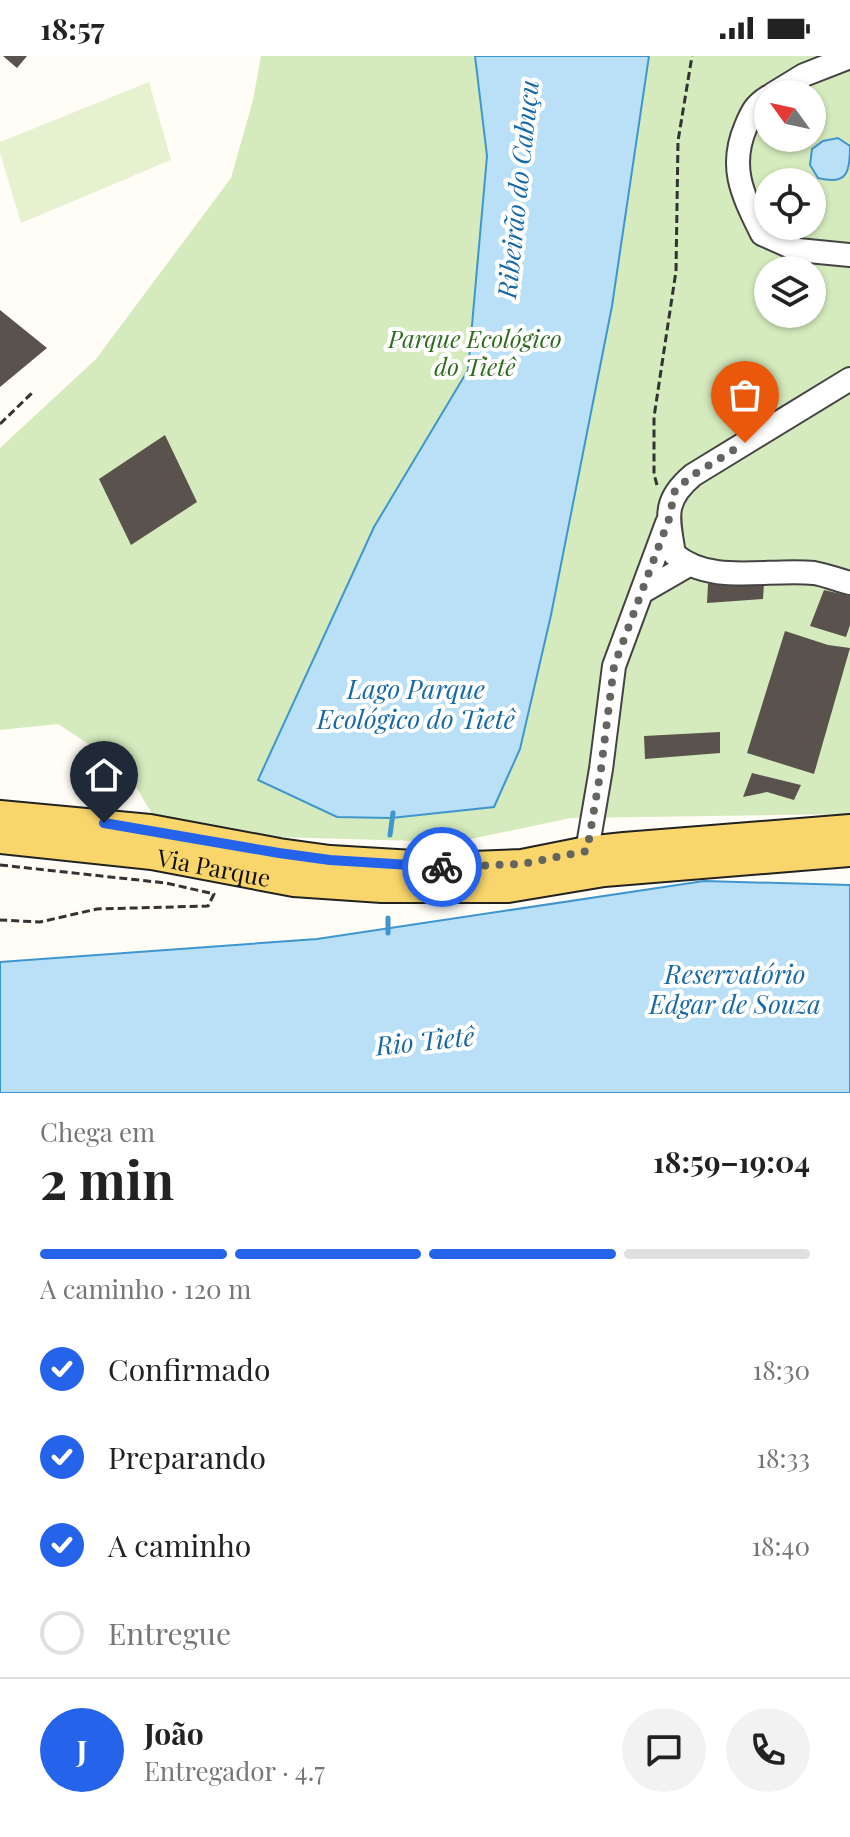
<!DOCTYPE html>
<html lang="pt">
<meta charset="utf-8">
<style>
body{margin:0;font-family:"Playfair Display",serif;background:#f2f2f2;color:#222;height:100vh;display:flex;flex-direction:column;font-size:30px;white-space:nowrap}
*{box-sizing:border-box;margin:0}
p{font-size:26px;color:#767676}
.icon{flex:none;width:44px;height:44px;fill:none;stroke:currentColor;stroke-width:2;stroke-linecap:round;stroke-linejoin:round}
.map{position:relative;height:1037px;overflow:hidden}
.sheet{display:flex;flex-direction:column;background:#fff;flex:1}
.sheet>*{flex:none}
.needle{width:52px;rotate:303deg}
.buttons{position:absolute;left:754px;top:24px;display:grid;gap:16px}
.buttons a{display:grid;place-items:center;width:72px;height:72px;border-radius:50%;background:#fff;box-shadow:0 2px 6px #0004;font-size:40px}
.pin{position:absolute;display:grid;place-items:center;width:68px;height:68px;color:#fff;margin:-82px -34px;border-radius:50% 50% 50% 0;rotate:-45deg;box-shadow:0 0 8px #0007}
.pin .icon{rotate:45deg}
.courier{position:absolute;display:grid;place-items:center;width:80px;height:80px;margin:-40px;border:6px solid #2563eb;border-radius:50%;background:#fff;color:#222;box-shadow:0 2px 10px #0007}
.summary em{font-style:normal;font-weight:700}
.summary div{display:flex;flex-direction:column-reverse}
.summary{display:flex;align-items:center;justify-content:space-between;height:136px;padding:0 40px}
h1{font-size:52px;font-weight:700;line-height:60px}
.bar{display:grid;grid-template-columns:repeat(4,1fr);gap:12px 8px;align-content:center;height:96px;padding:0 40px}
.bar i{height:10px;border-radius:6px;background:#e0e0e0}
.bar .selected{background:#2563eb}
.bar p{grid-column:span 4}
.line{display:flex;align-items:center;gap:20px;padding:0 40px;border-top:2px solid #e0e0e0}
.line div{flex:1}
.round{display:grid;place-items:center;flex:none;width:84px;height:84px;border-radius:42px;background:#f2f2f2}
ol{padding:0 40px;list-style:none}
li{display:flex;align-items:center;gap:24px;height:88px}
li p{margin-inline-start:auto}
li .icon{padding:8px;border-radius:50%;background:#2563eb;color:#fff;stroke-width:4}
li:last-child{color:#767676}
li i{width:44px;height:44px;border:4px solid #e0e0e0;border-radius:50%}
.status{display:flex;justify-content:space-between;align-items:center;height:56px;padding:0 40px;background:#fff;direction:ltr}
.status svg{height:22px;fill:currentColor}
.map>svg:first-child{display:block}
.green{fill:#d5ebbd;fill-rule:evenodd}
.pitch{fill:#e6f2cf}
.water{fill:#b9e0f7;stroke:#3f96cf;stroke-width:2}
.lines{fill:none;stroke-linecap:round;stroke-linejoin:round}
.stream{stroke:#3f96cf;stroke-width:5}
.building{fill:#5a524d}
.minor-casing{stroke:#444;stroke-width:26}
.major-casing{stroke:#222;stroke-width:32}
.path{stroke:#333;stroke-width:3;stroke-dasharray:8 4;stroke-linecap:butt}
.minor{stroke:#fff;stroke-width:22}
.major{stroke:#f9d66b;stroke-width:28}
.done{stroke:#646461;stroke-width:8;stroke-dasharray:0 14.4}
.route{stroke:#2563eb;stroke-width:10}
.labels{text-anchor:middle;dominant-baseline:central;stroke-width:8;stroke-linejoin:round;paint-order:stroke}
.park-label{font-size:24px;font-style:italic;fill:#2f6b1f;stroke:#fff}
.street-label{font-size:24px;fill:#111;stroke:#fff}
.water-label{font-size:26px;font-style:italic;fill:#1768a6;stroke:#fff}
</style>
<div class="status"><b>18:57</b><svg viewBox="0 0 49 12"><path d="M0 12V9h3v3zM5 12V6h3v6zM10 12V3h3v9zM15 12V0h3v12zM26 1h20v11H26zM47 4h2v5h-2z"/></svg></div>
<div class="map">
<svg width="850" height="1037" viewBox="0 0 850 1037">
<rect width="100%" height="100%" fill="#fffdf5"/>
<!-- green -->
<path class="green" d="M261,0H850V758L571,762L456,786L275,781L155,763L125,712L58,668L0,674V392L96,303L231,122L253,44ZM768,38H812V82H768ZM768,126H812V170H768ZM768,214H812V258H768Z"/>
<!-- pitch -->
<path class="pitch" d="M149,26L171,104L21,167L0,97V86Z"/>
<!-- water -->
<path class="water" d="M475,0H649L612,250L551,559L520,693L494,751L391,762L337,761L258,724L374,471L468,314L487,100Z
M838,82L850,90C850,115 848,130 818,122L810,109L812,93L823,85Z
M704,825L850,829V1037H0V906L317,883Z"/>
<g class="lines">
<!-- stream -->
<path class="stream" d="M390,779L393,757
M388,862V877"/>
</g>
<!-- building -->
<path class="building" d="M3,0H27L17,12Z
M0,254L47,292L0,331Z
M165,379L197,446L131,489L99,423Z
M764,527L763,543L707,547L708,528Z
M824,534L850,540V569L846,581L810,570Z
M785,575L828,589L850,592L814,718L747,697Z
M720,676V697L645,703L644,680Z
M752,717L801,729L794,744L767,736L743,741Z"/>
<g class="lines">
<defs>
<path id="minor" d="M773,38L804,19L850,1
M768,41C755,49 752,56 746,70C728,112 743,139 762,178L798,194L850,199
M850,323L693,419C662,445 668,461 674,498C711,530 768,512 814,517C826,519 838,524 850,527
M642,536L687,510
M587,795L601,713L614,610L667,467"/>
<g id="major">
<path d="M0,759L150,773L279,797L330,804L447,811L522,808L587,795L624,791L850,773"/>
<path id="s1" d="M0,783L152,799L294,826L382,832H508L604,816L850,796"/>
</g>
</defs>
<!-- minor casing -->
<use href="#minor" class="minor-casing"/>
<!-- major casing -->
<use href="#major" class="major-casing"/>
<!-- path -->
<path class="path" d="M0,368L33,336
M657,429L654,418V361L676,215L678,85L692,0
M0,809L166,827L214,838L208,850L97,853L40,866L0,864"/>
<!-- minor -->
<use href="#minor" class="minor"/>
<!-- major -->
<use href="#major" class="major"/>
</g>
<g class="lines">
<!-- done -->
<path class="done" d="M442,811L522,808L587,795L601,713L614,610L669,463L675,434L693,419L745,387"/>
<!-- route -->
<path class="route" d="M104,767L279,797L330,804L442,811"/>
</g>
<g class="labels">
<!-- park labels -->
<g class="park-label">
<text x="475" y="282">Parque Ecológico<tspan x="475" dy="28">do Tietê</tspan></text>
</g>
<!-- street labels -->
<g class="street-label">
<text stroke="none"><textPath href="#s1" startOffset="216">Via Parque</textPath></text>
</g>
<!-- water labels -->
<g class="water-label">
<text transform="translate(517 133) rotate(-84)">Ribeirão do Cabuçu</text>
<text x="416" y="632">Lago Parque<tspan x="416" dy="30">Ecológico do Tietê</tspan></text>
<text x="735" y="917">Reservatório<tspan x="735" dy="30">Edgar de Souza</tspan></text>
<text transform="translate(425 984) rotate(-6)">Rio Tietê</text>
</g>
</g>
</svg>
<div class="buttons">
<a><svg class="needle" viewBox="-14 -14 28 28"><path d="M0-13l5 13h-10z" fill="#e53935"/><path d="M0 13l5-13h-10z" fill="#767676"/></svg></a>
<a><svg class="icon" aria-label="locate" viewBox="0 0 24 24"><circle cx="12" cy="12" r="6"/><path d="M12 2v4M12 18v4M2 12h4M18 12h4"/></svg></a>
<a><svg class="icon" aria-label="layers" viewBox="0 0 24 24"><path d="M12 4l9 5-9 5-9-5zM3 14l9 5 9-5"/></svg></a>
</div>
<div class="pin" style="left:745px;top:387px;background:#ea580c"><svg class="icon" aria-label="bag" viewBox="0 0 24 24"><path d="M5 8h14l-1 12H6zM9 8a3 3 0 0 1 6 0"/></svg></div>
<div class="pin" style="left:104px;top:767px;background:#1f2937"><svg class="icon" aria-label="home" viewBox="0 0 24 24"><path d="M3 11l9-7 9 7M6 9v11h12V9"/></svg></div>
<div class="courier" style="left:442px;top:811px"><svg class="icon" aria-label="bike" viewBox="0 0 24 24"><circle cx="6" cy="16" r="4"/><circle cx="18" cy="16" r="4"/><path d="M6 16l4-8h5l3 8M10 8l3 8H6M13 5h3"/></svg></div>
</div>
<section class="sheet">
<div class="summary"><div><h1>2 min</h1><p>Chega em</p></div><em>18:59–19:04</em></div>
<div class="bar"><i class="selected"></i><i class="selected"></i><i class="selected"></i><i></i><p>A caminho · 120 m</p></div>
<ol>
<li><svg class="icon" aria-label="check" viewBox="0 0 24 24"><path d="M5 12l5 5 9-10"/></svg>Confirmado<p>18:30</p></li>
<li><svg class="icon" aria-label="check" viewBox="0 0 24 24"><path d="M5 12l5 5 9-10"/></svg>Preparando<p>18:33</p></li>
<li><svg class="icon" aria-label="check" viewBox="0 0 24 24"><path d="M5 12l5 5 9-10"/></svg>A caminho<p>18:40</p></li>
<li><i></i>Entregue</li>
</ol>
<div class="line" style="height:144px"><b class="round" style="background:#2563eb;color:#fff">J</b><div><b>João</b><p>Entregador · 4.7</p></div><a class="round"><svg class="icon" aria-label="chat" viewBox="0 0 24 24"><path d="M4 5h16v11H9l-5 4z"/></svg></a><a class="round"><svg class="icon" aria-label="phone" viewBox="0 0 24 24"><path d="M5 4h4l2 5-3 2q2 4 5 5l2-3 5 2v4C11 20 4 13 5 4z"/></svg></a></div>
</section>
